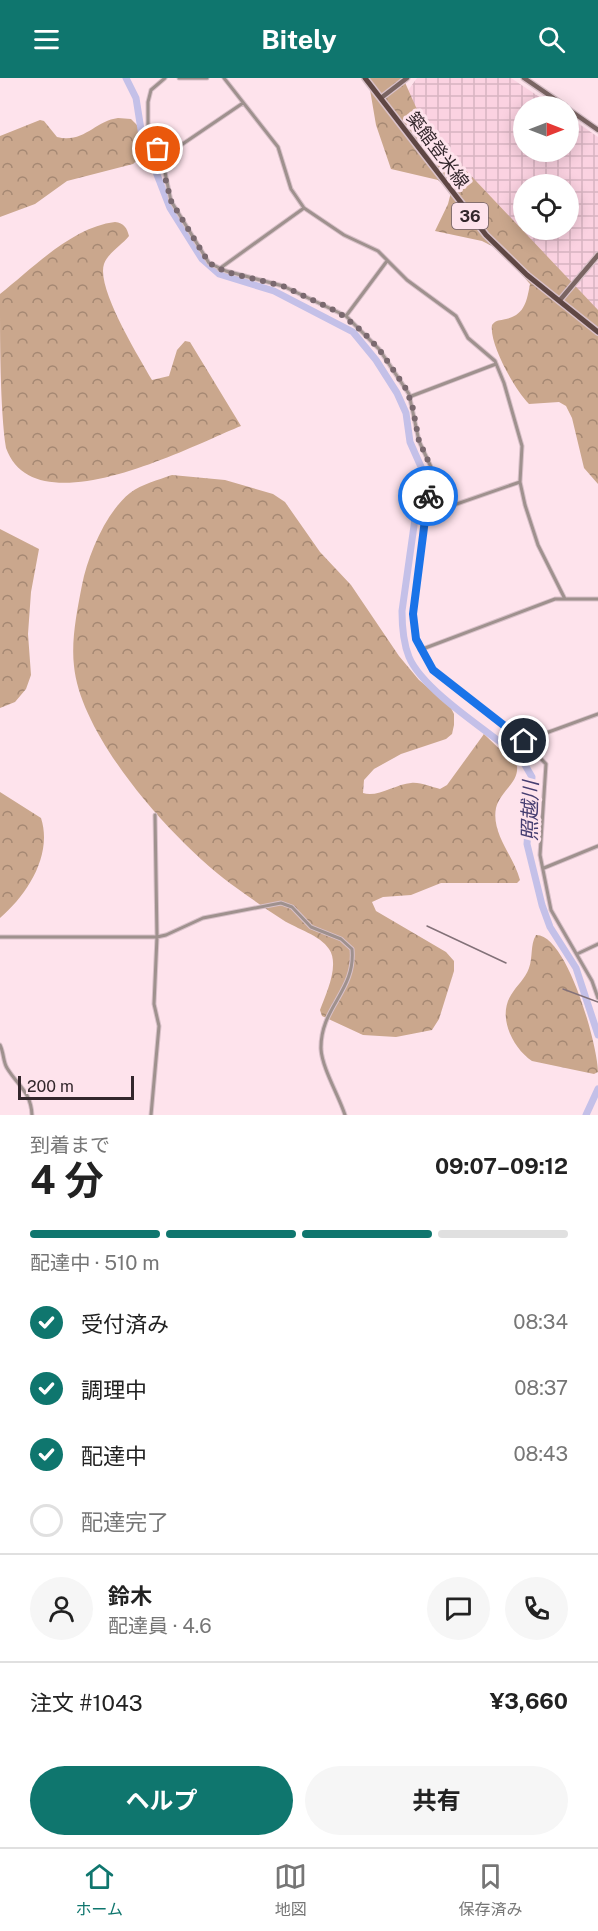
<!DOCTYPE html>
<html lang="ja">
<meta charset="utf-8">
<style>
body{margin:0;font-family:"Public Sans","Noto Sans JP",sans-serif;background:#f6f6f6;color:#222;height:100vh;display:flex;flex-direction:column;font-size:22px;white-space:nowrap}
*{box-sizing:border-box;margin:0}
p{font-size:20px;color:#767676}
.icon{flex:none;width:33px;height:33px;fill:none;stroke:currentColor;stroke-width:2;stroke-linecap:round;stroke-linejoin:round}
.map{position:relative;height:1037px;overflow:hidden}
.drawer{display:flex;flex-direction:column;background:#fff;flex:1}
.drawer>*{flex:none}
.needle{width:39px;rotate:90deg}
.tools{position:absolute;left:513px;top:18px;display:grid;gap:12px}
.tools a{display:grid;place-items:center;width:66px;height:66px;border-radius:50%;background:#fff;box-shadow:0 3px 15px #0003;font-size:30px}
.scale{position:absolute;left:18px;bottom:15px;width:116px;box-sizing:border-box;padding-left:6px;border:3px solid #33272c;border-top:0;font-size:16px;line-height:21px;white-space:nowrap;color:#33272c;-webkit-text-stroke:4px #fee3ec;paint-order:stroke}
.pin{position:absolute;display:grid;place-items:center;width:51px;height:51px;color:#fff;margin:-26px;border:3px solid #fff;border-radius:50%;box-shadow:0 2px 6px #0007}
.courier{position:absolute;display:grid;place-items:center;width:60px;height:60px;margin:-30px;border:4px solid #1a73e8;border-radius:50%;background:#fff;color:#222;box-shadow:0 2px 8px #0007}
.overview em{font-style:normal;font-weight:700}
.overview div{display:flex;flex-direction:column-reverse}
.overview{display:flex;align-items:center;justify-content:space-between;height:102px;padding:0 30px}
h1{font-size:39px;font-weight:700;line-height:45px}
.bar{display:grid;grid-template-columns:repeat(4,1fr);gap:9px 6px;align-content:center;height:72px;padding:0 30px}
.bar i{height:8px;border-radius:4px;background:#e0e0e0}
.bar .active{background:#0f766e}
.bar p{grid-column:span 4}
.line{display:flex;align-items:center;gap:15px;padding:0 30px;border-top:2px solid #e0e0e0}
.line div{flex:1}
.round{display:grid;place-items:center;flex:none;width:63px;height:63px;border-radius:32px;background:#f6f6f6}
ol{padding:0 30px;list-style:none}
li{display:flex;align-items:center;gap:18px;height:66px}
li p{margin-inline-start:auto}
li .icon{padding:6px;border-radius:50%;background:#0f766e;color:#fff;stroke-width:4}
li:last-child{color:#767676}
li i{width:33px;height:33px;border:3px solid #e0e0e0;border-radius:50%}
.cta{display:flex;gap:12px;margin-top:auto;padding:12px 30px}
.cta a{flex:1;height:69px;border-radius:36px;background:#0f766e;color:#fff;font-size:24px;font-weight:700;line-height:69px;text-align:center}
.cta a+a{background:#f6f6f6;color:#222}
header{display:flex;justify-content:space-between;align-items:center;height:78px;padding:0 30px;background:#0f766e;color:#fff;font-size:27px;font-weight:700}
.tab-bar{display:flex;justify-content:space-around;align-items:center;height:84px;border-top:2px solid #e0e0e0;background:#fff;font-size:16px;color:#767676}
.tab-bar a{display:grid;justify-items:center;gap:3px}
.tab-bar .active{color:#0f766e}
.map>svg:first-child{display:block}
.industrial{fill:url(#industrial-grid);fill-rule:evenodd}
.forest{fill:url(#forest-crowns)}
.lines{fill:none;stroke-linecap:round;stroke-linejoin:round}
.river{stroke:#c4c0e8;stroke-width:7}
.street-casing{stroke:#d9c1c9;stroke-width:5}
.secondary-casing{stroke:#d9c1c9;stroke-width:7}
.primary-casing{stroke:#d9c1c9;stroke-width:8}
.street{stroke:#9f918e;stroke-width:3}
.secondary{stroke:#7a6563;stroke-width:4.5}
.primary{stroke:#5f4744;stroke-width:5}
.rail{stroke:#837178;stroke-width:1.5}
.done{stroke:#7a696f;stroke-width:6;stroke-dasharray:0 10.8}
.route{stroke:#1a73e8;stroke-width:8}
.labels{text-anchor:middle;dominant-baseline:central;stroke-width:6;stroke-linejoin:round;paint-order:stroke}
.shield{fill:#fee3ec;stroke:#705f66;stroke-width:1.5}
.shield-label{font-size:16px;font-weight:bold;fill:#33272c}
.street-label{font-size:18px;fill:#33272c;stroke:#fee3ec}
.water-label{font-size:20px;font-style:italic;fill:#463e71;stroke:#fee3ec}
</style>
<header><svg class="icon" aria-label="menu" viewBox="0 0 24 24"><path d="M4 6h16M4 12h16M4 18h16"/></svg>Bitely<svg class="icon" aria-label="search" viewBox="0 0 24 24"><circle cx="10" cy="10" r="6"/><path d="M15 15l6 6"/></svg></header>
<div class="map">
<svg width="598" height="1037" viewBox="0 0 598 1037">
<defs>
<pattern id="industrial-grid" width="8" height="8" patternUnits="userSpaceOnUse" patternTransform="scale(1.5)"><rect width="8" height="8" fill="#fbd2e1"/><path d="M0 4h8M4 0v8" fill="none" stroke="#d8b4c1"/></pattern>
<pattern id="forest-crowns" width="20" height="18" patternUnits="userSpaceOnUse" patternTransform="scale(1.5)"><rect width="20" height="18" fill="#caa78d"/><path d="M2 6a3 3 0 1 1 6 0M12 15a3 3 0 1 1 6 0" fill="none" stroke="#a58873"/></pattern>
</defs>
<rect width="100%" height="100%" fill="#fee3ec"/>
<!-- industrial -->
<path class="industrial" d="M417,0H511L553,28H524V74H568L569,39L598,59V244L396,29ZM524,106H568V152H524Z"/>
<!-- forest -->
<path class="forest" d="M368,0H403L419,36L441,66L598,232V406L584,390L572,340L566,328L559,324L529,326C515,312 489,266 492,247C497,241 499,243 506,241C525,237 527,222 530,206L500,172L482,163L435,153L448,126L451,114L438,102L391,91L376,47Z
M118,40L131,41L137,47L145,64L146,70L143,77L133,86L67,103L35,126L0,139V58L40,42L44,43L57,59C83,66 95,43 118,40Z
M115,144C124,145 127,150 129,158C122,167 108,175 104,186C96,210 139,279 152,302L169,298L177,272L185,263L190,264L241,348C191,368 35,451 6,370C0,332 0,258 0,216C33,190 72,149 115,144Z
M172,397L225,402L273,416L285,424L320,474L351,507L399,578L419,602L450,628L454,636V647L452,656L446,661L401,676L374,691L364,702L363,715C377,720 396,706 411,705C421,704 431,709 440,711L447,707L484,656L517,688C519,705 500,713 496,730C491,756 514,778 520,802L517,805H441L411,817L383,819L372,824L376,833L446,874L454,883V893L439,941L432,952L396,959L363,957L322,938L320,932C326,916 340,887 329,871C320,857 297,851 283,842C268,832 253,822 238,811C179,770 81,662 74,588C71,562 77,533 82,507C88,477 106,434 130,415C142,406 158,402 172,397Z
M0,451L39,471L31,514L28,556L31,597L26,611L15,624L0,630Z
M0,714L41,740C53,777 27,817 0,840Z
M536,857C567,856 598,968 598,994L594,996L532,983C513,970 497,939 511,917C517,907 525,901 529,890C533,879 530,867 536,857Z"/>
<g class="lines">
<!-- river -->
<path class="river" d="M126,0L136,20L142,58L170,130L202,181L219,196L274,213L353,254L376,282L397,315L406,335L410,364L422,391L402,533C402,548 403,564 409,579C423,613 491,655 521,680L532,699L527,766L542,827L550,849L576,890L598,957
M586,1037L598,1011"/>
<defs>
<path id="street" d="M165,0L151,12L148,24V48L162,80L171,123L209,185L226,193L283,208L346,238L379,271L409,316L419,363L431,389L413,536L416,561L433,593L524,663L546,686L540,777L551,832L592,903L598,920
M179,0H207
M224,0L278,69L291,111L304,130L344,157L378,173L407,202L456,238L468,260L495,283L504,305L522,368L520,404L525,427L538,467L565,521
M162,80L243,25
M219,191L304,130
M346,238L387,183
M409,319L496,286
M425,437L520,404
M420,572L555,521H598
M524,663L598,636
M544,790L598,768
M0,859H157L166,857L203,840L281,825L292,829L311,849L341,861L352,871C356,913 320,929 321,971C322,990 339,1018 345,1037
M577,876L598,866
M0,967C4,975 3,984 7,990C18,1008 31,1014 32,1037
M151,1037L159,948L154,926L157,859L155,737"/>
<path id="secondary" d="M524,0L565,28
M381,20L407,0
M568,31L598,52
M560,222L598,177"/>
<path id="primary" d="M365,0L486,157L527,197L598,254"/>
</defs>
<!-- street casing -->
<use href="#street" class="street-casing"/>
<!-- secondary casing -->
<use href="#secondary" class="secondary-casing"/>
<!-- primary casing -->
<use href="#primary" class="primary-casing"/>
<!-- street -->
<use href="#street" class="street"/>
<!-- secondary -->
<use href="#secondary" class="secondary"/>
<!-- primary -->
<use href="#primary" class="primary"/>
<!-- rail -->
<path class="rail" d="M427,848L506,885
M563,911L598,924"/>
</g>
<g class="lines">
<!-- done -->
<path class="done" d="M158,71L171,123L209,185L226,194L283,208L338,234L362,253L379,271L405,309L412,326L419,363L431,389L428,418"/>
<!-- route -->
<path class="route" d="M428,418L413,536L416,561L433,592L524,663"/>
</g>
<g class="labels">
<!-- shield labels -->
<rect class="shield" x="452" y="125" width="36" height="26" rx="4.5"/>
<g class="shield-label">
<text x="470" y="138">36</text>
</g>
<!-- street labels -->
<g class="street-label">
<text transform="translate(438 72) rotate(53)">築館登米線</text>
</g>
<!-- water labels -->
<g class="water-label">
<text transform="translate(530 733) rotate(-89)">照越川</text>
</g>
</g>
</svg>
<div class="tools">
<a><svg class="needle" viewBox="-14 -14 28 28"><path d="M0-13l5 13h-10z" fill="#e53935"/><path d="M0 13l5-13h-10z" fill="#767676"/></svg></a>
<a><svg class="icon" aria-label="locate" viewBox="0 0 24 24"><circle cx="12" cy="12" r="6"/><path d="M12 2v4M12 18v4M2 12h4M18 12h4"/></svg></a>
</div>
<div class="scale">200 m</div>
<div class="pin" style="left:158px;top:71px;background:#ea580c"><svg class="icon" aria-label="bag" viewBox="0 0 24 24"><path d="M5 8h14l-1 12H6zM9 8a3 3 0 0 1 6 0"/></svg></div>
<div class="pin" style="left:524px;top:663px;background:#1f2937"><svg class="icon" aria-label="home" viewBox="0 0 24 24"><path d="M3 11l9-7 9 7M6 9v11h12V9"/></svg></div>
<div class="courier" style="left:428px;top:418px"><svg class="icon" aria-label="bike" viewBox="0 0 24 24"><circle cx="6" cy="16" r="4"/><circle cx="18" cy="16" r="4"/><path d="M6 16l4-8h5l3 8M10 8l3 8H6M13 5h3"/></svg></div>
</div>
<section class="drawer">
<div class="overview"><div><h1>4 分</h1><p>到着まで</p></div><em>09:07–09:12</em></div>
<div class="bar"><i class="active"></i><i class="active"></i><i class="active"></i><i></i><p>配達中 · 510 m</p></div>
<ol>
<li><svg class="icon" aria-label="check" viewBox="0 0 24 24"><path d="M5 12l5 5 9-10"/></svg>受付済み<p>08:34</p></li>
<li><svg class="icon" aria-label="check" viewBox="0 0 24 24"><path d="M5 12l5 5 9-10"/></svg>調理中<p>08:37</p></li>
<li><svg class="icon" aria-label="check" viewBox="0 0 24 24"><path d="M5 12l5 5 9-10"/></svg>配達中<p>08:43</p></li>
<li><i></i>配達完了</li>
</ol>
<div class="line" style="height:108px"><a class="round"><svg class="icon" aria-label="person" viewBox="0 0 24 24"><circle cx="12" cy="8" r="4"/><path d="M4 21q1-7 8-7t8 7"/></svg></a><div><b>鈴木</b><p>配達員 · 4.6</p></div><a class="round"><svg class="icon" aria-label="chat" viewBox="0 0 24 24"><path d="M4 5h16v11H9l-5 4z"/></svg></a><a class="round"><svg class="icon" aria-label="phone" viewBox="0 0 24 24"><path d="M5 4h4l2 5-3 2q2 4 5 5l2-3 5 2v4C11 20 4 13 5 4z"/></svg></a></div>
<div class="line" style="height:78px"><div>注文 #1043</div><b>¥3,660</b></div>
<div class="cta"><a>ヘルプ</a><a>共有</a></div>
</section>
<nav class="tab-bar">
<a class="active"><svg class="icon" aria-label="home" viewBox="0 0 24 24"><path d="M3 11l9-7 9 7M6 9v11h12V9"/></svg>ホーム</a>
<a><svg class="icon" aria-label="map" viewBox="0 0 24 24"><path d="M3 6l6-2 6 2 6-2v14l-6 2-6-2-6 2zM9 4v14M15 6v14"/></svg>地図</a>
<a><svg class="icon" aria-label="saved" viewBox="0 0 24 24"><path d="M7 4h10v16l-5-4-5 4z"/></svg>保存済み</a>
</nav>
